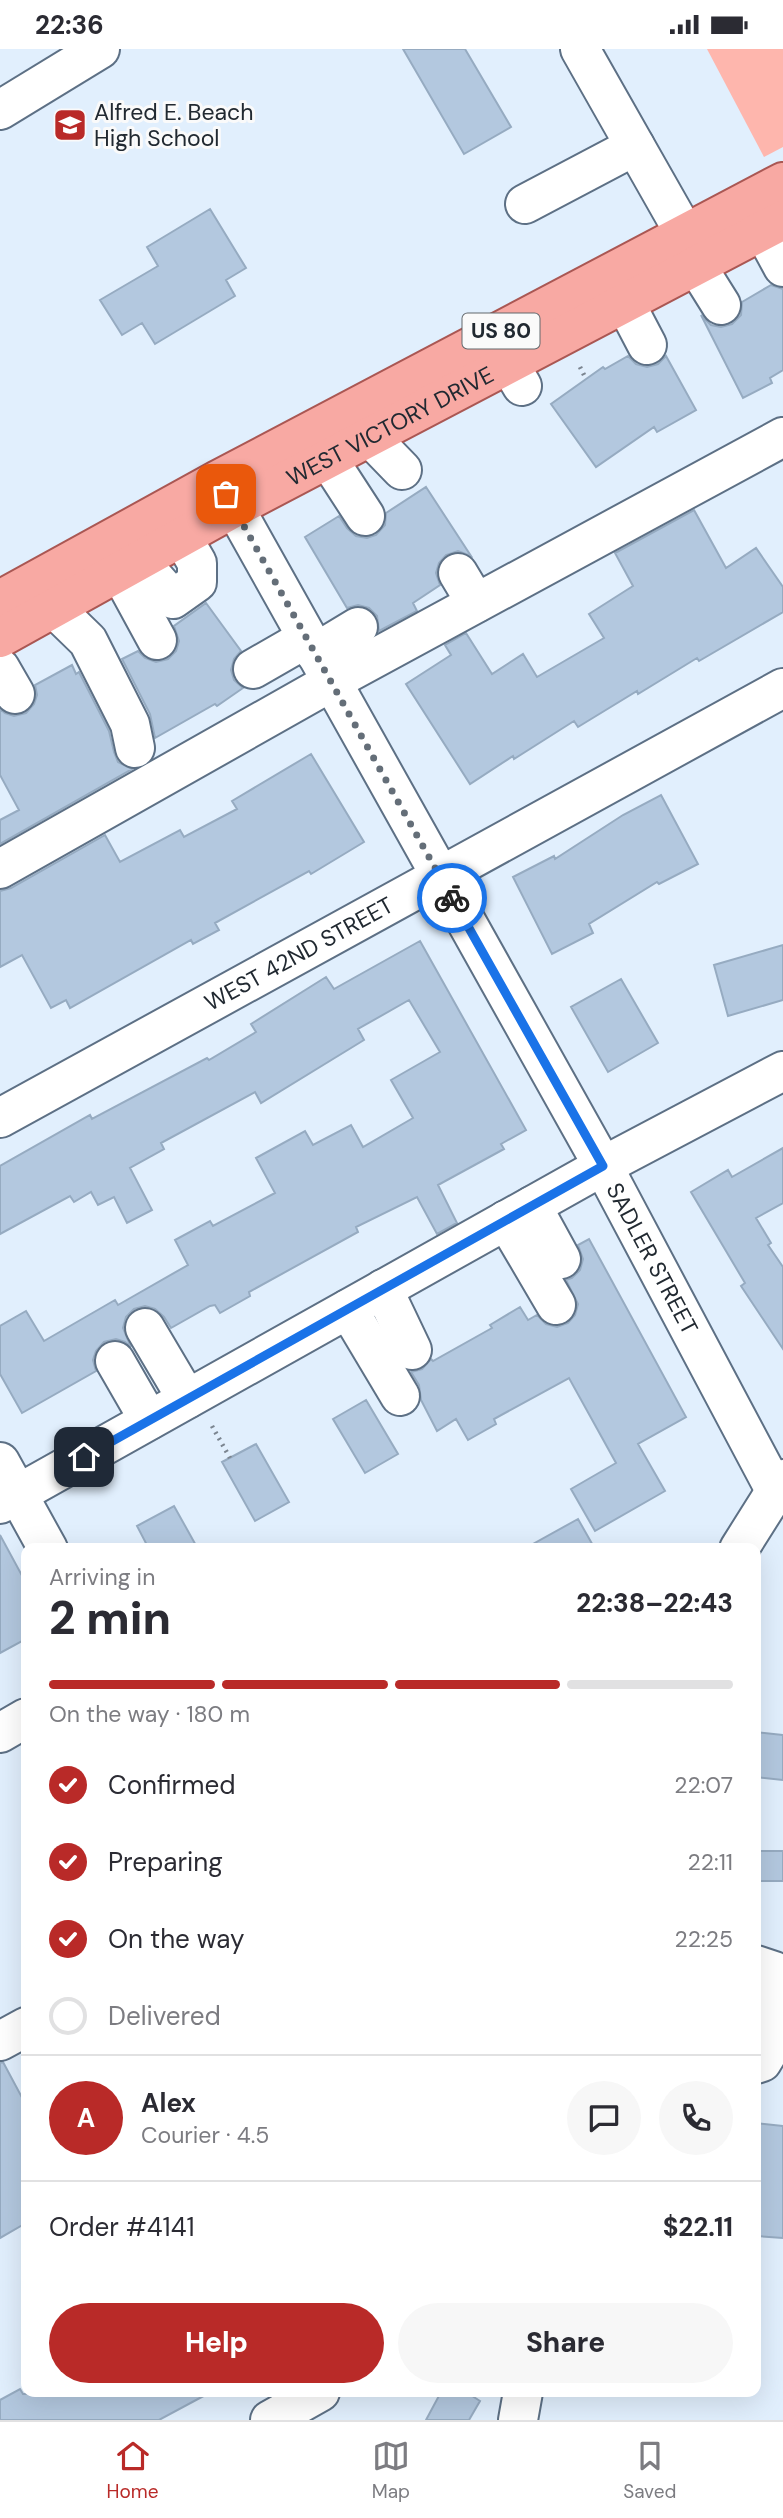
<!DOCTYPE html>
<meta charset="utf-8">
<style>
body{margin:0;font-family:"DM Sans",sans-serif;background:#f7f7f7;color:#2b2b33;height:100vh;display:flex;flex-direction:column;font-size:26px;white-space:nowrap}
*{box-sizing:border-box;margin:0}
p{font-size:23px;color:#7c7c81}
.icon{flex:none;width:38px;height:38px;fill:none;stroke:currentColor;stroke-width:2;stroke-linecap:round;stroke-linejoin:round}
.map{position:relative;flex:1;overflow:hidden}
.sheet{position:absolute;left:21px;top:1494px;width:740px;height:854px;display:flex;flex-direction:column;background:#fff;border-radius:14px;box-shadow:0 7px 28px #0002}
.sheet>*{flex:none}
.pin{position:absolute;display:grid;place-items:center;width:60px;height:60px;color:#fff;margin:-30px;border-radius:14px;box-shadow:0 4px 10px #0006}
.courier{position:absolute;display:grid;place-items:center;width:70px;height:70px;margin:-35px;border:5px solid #1a73e8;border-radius:50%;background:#fff;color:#222;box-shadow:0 2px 9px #0007}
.summary em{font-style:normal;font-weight:800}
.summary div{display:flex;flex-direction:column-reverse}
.summary{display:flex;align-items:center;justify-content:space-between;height:119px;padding:0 28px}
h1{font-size:46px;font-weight:800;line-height:52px}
.bar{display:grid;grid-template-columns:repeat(4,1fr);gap:10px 7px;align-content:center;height:84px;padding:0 28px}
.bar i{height:9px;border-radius:5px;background:#e1e1e2}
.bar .active{background:#b92a28}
.bar p{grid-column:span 4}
.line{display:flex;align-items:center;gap:18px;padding:0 28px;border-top:2px solid #e1e1e2}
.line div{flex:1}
.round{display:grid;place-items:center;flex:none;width:74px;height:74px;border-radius:37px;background:#f7f7f7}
ol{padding:0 28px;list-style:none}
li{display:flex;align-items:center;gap:21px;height:77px}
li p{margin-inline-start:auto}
li .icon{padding:7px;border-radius:50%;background:#b92a28;color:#fff;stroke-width:4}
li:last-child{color:#7c7c81}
li i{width:38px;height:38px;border:4px solid #e1e1e2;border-radius:50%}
.primary-button{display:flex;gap:14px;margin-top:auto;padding:14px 28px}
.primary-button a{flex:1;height:80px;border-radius:42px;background:#b92a28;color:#fff;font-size:28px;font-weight:800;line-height:80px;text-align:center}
.primary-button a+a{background:#f7f7f7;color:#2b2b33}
.status{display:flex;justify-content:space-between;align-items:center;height:49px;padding:0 35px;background:#fff;direction:ltr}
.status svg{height:19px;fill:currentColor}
.tab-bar{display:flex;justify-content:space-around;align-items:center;height:98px;border-top:2px solid #e1e1e2;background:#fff;font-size:19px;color:#7c7c81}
.tab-bar a{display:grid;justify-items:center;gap:4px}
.tab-bar .active{color:#b92a28}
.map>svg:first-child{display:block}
.green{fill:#feb6ad}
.building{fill:#b3c8df;stroke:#96abc1;stroke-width:2}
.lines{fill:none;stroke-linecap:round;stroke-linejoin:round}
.minor-casing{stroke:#5d7085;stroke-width:42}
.major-casing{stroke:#aa5753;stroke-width:42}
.path{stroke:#7b8590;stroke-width:4.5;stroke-dasharray:2 5;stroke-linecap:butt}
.minor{stroke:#fff;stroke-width:38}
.major{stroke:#f8a9a3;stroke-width:38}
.done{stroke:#646e78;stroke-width:7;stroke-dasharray:0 12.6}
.route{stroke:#1a73e8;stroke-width:9}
.labels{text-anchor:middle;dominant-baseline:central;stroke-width:6;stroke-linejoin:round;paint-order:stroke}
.shield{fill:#fafafa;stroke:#62686d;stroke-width:2}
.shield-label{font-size:21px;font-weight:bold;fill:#212931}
.poi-label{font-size:23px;fill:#212931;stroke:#fafafa;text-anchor:start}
.street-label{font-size:23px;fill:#212931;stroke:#fafafa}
</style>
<div class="status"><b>22:36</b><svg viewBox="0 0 49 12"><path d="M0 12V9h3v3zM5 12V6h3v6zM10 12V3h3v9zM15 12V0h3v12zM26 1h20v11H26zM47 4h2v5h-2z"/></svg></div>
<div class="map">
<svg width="783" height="2371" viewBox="0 0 783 2371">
<rect width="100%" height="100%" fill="#e1effd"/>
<!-- green -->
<path class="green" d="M707,0H783V98L764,108Z"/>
<!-- building -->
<path class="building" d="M403,0H465L511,78L464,105Z
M210,160L246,219L226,231L235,247L155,295L142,274L122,286L100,251L158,217L147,198Z
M771,236L783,240V321L770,329L772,334L743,349L701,266L711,276L721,278L732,275L741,266L742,253Z
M628,307L636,315L647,318L658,315L666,307L696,361L657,383L654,378L596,418L551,355L603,318L605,320Z
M426,438L471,507L458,502L446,506L439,514L436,524L440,536L413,554L417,562L379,582L377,567L369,559L358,556L347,559L305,488L339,467L347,479L356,487L367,489L376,486L385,476L386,464Z
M694,461L726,519L756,499L783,538V563L699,612L697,609L638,645L637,642L578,678L574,672L514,710L513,707L470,735L406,635L451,606L445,596L466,584L492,625L523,605L537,628L604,589L589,565L633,537L615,504Z
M206,554L241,602L234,610L231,621L234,631L243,639L217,657L215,655L155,689L150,665L122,610L138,602L145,609L156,613L168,610L176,602L179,592L174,577Z
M72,616L76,625L79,623L109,682L114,703L118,713L132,720L0,795V771L19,761L0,726V660L5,664L14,667L26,664L34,655L37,646L35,636Z
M311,705L364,793L311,825L309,822L215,874L219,881L193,895L191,891L70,959L66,951L51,959L22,906L0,918V842L11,839L105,786L120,813L180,781L184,788L237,760L232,752Z
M661,746L698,815L659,835L657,833L589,875L593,884L552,905L513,828L554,807L555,810L623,766Z
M420,892L526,1081L501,1095L504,1100L438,1136L457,1174L437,1185L417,1148L356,1178L358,1183L249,1243L250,1247L220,1264L215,1256L210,1257L171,1279L164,1268L155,1260L145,1257L134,1260L126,1268L123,1279L131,1298L125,1293L116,1290L104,1293L96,1302L93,1311L96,1322L22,1364L0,1325V1277L26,1262L44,1292L115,1251L118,1256L188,1216L175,1191L210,1172L213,1177L275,1144L256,1109L305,1082L313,1096L351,1076L363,1098L413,1069L391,1031L440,1003L409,951L358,980L364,991L261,1054L255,1043L161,1094L164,1100L130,1119L152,1161L127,1174L114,1148L98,1156L91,1143L74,1153L70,1147L0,1185V1117L90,1066L92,1070L207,1009L209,1011L256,983L251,975L326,928L334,940Z
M783,896V951L728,967L714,916Z
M621,930L658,994L608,1023L571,958Z
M783,1099V1154L756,1169L771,1194L768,1196L783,1218V1300L741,1237L745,1234L691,1143L728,1121L732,1128Z
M589,1190L686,1368L638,1395L665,1442L595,1482L571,1440L616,1414L569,1329L494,1370L496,1375L468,1391L456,1370L437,1382L421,1351L419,1336L411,1323L422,1320L431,1310L433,1312L492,1279L490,1276L520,1258L528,1271L537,1266L546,1275L557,1278L568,1274L575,1266L578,1255L566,1231L572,1229L580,1221L583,1210L578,1196Z
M366,1351L398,1405L365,1424L333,1370Z
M256,1395L289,1453L255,1472L222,1413Z
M174,1457L198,1500H149L137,1477Z
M578,1470L595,1500H524Z
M0,1486L26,1534V1590L0,1604Z
M756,1683L783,1686V1731L756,1728Z
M756,1802H783V1832H756Z
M3,2013L26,2056V2174L0,2189V2014Z
M756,2074L783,2077V2189L756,2187Z
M20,2340L23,2345L211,2343L159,2371H0V2351Z
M441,2343H466L480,2352L469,2371H426Z"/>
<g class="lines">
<defs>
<g id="minor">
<path d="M580,0L685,185"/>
<path d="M0,61L100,0"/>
<path d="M525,155L635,97"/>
<path d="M763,181L783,218"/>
<path d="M696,216L721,256"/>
<path d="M625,254L647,296"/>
<path d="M509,315L522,337"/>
<path d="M370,388L402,421"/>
<path d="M328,410L365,467"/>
<path id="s1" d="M219,431L603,1117L775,1441"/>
<path d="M139,512L173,550L197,533V514L182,488"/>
<path d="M120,523L157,591"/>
<path d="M458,524L476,554"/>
<path d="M54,559L88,592L130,675L135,699"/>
<path d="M315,604L358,578"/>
<path d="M0,619L15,645"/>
<path d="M253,620L307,589"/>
<path d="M0,820L331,633L783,388"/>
<path id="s2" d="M0,1069L783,639"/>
<path d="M532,1157L561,1210"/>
<path d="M506,1171L556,1256"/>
<path d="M383,1240L412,1301"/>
<path d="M348,1260L400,1347"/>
<path d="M145,1279L187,1350"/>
<path d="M115,1312L149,1371"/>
<path d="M0,1413L48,1500"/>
<path d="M0,1455L603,1117L783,1022"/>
<path d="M739,1500L783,1430"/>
<path d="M0,1684L26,1669"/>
<path d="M756,1916L774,1922L778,1930L768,2003L762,2013L756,2015"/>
<path d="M0,1992L26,1978"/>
<path d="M270,2371L320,2343"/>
<path d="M518,2371L523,2343"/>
</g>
<g id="major">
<path d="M0,551L218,431L783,133"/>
<path id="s3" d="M0,589L234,459L783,171"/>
</g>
</defs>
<!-- minor casing -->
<use href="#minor" class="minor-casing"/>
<!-- major casing -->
<use href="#major" class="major-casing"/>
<!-- path -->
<path class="path" d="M580,318L586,330
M212,1377L230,1409"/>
<!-- minor -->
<use href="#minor" class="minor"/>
<!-- major -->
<use href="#major" class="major"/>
</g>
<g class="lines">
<!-- done -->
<path class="done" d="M226,445L452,849"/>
<!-- route -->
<path class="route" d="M84,1408L603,1117L452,849"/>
</g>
<!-- icons -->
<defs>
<symbol id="school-square" viewBox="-11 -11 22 22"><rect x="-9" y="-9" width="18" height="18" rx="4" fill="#b92a28" stroke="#fafafa"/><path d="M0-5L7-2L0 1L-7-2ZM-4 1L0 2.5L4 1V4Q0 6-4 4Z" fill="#fff"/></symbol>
</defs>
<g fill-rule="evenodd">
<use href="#school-square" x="51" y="57" width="38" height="38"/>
</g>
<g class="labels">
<!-- shield labels -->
<rect class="shield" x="462.5" y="264.5" width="77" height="35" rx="5"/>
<g class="shield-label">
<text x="501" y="282">US 80</text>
</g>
<!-- poi labels -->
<g class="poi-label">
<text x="94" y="63">Alfred E. Beach<tspan x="94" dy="26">High School</tspan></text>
</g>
<!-- street labels -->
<g class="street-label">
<text stroke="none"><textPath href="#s3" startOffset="444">WEST VICTORY DRIVE</textPath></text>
<text stroke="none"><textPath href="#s2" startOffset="341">WEST 42ND STREET</textPath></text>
<text stroke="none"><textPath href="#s1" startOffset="891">SADLER STREET</textPath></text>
</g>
</g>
</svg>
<div class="pin" style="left:226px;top:445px;background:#ea580c"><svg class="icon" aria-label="bag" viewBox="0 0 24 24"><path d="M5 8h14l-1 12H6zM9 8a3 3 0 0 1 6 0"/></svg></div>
<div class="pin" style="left:84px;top:1408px;background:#1f2937"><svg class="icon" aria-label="home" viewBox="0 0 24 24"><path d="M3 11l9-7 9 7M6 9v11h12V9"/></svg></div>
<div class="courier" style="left:452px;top:849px"><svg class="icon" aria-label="bike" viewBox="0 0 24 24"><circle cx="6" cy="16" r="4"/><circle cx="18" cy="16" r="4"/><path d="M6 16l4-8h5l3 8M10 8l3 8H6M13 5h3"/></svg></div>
<section class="sheet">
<div class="summary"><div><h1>2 min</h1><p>Arriving in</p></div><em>22:38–22:43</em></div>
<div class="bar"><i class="active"></i><i class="active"></i><i class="active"></i><i></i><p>On the way · 180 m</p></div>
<ol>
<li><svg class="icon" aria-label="check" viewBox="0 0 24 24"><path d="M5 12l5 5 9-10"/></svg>Confirmed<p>22:07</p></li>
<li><svg class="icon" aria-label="check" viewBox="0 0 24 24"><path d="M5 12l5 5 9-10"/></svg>Preparing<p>22:11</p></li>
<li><svg class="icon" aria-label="check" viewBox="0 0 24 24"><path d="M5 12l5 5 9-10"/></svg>On the way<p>22:25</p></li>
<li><i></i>Delivered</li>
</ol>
<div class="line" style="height:126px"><b class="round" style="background:#b92a28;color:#fff">A</b><div><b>Alex</b><p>Courier · 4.5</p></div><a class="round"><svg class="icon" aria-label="chat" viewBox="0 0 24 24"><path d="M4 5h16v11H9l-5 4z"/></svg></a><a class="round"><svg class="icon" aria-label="phone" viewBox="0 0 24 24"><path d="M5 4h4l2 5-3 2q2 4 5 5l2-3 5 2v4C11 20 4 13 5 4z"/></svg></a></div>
<div class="line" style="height:91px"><div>Order #4141</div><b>$22.11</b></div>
<div class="primary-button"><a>Help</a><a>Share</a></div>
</section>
</div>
<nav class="tab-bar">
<a class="active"><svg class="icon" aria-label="home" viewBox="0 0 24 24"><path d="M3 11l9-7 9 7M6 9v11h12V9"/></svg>Home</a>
<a><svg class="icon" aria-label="map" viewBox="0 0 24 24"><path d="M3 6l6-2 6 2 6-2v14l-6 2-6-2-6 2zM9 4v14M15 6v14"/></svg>Map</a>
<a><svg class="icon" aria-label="saved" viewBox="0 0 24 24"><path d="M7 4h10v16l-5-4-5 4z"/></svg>Saved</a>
</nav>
